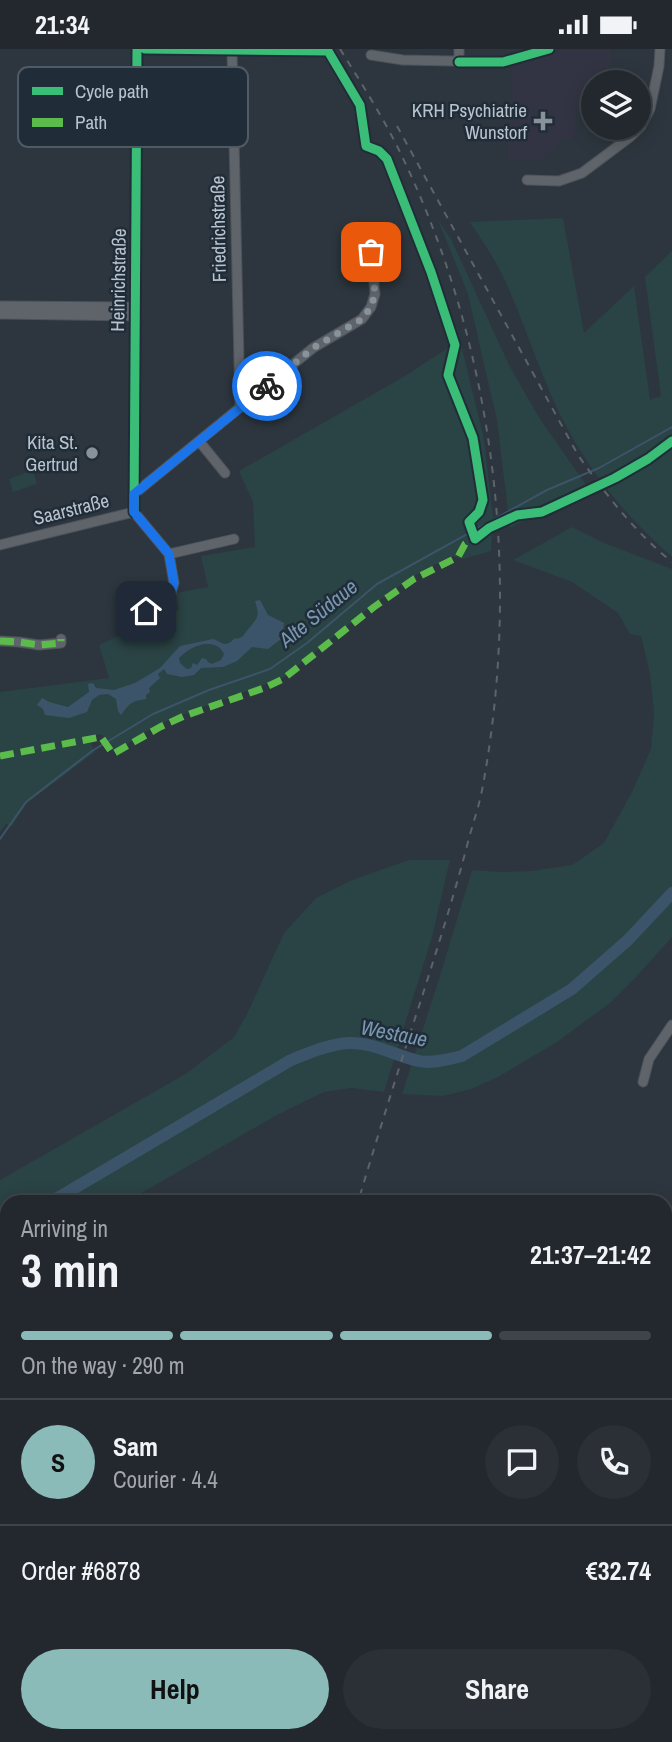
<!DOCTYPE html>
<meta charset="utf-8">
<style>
body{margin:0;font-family:"Archivo Narrow",sans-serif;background:#2a3036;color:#f1f3f6;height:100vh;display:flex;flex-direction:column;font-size:26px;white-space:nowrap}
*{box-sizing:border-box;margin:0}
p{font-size:23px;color:#a2a6aa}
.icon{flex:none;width:38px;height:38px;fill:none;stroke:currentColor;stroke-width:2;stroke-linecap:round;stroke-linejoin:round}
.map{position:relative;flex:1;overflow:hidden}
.side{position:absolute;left:0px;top:1146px;width:672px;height:548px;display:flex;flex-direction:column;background:#22282e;border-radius:21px 21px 0 0;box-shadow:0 4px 18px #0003,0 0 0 2px #3f444a}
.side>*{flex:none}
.controls{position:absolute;left:581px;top:21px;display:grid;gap:14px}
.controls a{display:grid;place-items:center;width:70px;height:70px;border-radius:50%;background:#22282e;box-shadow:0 4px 18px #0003,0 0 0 2px #3f444a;font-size:35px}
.pin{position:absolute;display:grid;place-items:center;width:60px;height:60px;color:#fff;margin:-30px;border-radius:14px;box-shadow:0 4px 10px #0006}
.courier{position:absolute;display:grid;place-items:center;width:70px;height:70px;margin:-35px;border:5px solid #1a73e8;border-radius:50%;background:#fff;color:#222;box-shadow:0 2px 9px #0007}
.overview em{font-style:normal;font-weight:700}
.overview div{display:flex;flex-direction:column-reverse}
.overview{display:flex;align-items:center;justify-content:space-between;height:119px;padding:0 21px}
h1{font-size:46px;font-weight:700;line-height:52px}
.bar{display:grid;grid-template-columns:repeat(4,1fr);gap:10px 7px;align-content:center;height:84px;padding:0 21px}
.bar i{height:9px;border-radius:5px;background:#3f444a}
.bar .current{background:#8bbbb9}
.bar p{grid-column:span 4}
.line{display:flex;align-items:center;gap:18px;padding:0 21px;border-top:2px solid #3f444a}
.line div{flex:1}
.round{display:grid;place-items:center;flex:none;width:74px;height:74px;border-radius:37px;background:#2a3036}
.action{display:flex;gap:14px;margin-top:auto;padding:14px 21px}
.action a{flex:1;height:80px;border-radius:42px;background:#8bbbb9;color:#111;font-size:28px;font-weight:700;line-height:80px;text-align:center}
.action a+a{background:#2a3036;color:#f1f3f6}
.status{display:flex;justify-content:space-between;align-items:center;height:49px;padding:0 35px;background:#22282e;direction:ltr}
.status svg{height:19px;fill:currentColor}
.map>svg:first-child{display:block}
.medical{fill:#333443}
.green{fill:#2a4344}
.water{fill:#3c5469;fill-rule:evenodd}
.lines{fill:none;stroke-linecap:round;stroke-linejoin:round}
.stream{stroke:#3c5469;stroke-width:2}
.river{stroke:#3c5469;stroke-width:12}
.street-casing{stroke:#4c5258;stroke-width:11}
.secondary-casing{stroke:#4c5258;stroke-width:15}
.street{stroke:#5f646b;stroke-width:9}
.secondary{stroke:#5d636a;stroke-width:12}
.rail{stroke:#5c636a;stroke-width:2;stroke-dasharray:7 7;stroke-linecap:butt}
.quiet{stroke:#5cbc4b;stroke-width:7;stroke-dasharray:14 7;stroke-linecap:butt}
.cycleway-casing{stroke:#202d39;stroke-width:13}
.cycleway{stroke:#3abd76;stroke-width:9}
.done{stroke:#88929b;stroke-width:7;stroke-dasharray:0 12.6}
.route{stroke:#1a73e8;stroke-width:9}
.poi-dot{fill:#88929b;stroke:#202d39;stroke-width:2.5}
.labels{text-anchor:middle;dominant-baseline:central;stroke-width:5;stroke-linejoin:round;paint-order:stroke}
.poi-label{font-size:19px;fill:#b9c3cd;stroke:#202d39;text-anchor:end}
.street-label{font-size:19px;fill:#b9c3cd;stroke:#202d39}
.water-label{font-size:21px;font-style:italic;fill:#7997b0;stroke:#202d39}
.key{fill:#202d39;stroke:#4e5a65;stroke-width:2}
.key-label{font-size:19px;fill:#b9c3cd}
</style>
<div class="status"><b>21:34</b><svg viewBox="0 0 49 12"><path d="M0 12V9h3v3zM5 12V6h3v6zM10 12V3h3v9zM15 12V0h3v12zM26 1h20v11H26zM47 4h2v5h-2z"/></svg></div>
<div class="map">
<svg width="672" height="1693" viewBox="0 0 672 1693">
<rect width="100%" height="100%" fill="#2d363e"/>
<!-- medical -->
<path class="medical" d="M566,0H610V33H593V53L577,55L575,89H564L543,111L507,110L512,17Z"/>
<!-- green -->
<path class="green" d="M563,169L584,284L634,237L650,351L661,347L645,228L672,202V508C623,465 584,417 556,357C538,318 525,277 508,238C498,215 484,194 470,173Z
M438,171L451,190L510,318L540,370L587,437L510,479L497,371L484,315L468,245Z
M460,291L484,390L493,469L491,502L463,510L451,507L412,528L373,556L283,629L176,668L152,679L115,703L101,685L88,688L95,703L27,754L12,777L6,775L0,783V643L109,629L99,596L170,563L179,561L176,544L208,538L201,507L255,498L253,453L239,422L405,327Z
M33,421L37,435L13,443L9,430Z
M572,478L604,494L672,520V888L636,928L610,954L557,993L498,1028L471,1040L443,1047L402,1045L439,930L472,821L501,823L531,822L572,816L604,794L632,743L651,700L654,664L650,625L641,587L630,585L618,564L572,533L513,511Z
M409,811H450L432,888L384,1043L351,1039L324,1043L277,1066L126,1153H7V1232L0,1255V1131L187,1024L234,988L247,965L284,884L316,849L352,831Z"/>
<!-- water -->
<path class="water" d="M260,551L268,566L284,574L283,582L278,587L281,590L268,600L252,598L237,612L223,618L201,619L194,626L182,628L167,625L164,620L158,625L160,629L149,639L150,643L146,646V650C130,653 130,654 121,666L118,662L116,650L108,645L99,646L92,651L87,663L69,669L45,666L43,660L37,656L42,649L49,653L68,658L89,643L88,635L93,634L96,639L114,641L135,634L160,619L180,597L213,590C224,594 225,599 235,589L237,590C246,586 240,590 246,583C256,570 261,570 255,552ZM206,595C214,595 220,597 224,605L221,611L212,615L208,613L206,610L202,609L197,616L193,614L191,619L187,620L180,614L179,609C186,602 195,596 206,595Z"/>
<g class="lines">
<!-- stream -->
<path class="stream" d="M0,790L26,753L92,702L153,665L209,641L270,620L307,594L377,535L547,441L599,419L672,378"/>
<!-- river -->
<path class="river" d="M51,1153L291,1011C309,1004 329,995 349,994C373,993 396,1007 419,1012C432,1015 449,1010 462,1007L572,940L628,891L672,844
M0,1183L7,1179"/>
<defs>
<path id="street" d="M145,0L328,2
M232,1L240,358
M371,6L403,11L503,13L549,0
M459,13V0
M527,131L559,132L582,124L630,88L641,77L650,60L659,17L660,0
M0,257L136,258
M0,265L135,267
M199,392L225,424
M134,445L313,299L362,270L371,258L375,245L369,181
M134,463L137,0
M0,496L134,463
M169,505L234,490
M131,567L161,556L170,547L174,534L169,505L134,463
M0,592L19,593L39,596L61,594V590
M643,1033L649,1010L672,976"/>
<path id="secondary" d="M0,1672L7,1679
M15,1687L20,1693"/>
</defs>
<!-- street casing -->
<use href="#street" class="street-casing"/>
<!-- secondary casing -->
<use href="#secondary" class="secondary-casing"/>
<!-- street -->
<use href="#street" class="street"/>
<!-- secondary -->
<use href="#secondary" class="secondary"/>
<!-- rail -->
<path class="rail" d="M340,0C360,32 381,65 398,99C494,294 522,523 483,736C480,754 474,771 469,789C455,844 438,897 421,951C399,1018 378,1086 358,1153
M397,77L578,406C606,446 634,482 672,513
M195,1693L197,1687"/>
<!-- quiet -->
<path class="quiet" d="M0,592L19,593L39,596L61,594V590
M0,707L101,688L113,705L160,678L184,667L264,639L283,630L374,558L414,530L458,508L465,495L478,488"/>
<defs>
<path id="cycleway" d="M145,0L328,2L360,56L366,97L379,102L387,110L431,223L455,296L448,326L473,389L483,451L479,463L469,473L475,490L489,479L517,466L542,463L615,429L648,410L672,392
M459,13H503L549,0
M134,463L137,0"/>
</defs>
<!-- cycleway casing -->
<use href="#cycleway" class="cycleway-casing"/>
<!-- cycleway -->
<use href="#cycleway" class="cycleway"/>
</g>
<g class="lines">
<!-- done -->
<path class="done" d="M267,337L313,299L362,270L371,258L375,245L371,203"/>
<!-- route -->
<path class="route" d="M146,562L161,556L170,547L174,534L169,505L134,463V445L267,337"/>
</g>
<!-- markers -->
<g class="poi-dot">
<path d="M539.5 61.5h7v7h7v7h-7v7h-7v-7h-7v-7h7z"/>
<circle cx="92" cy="404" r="7"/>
</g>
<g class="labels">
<!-- poi labels -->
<g class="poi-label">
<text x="527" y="61">KRH Psychiatrie<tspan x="527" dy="22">Wunstorf</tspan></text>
<text x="78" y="393">Kita St.<tspan x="78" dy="22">Gertrud</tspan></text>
</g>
<!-- street labels -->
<g class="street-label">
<text transform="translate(218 180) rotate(-91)">Friedrichstraße</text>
<text transform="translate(118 231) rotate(-89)">Heinrichstraße</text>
<text transform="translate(71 460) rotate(-14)">Saarstraße</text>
</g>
<!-- water labels -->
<g class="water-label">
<text transform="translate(318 564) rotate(-39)">Alte Südaue</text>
<text transform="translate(394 984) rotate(11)">Westaue</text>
</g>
</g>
<!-- legend -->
<rect x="18" y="18" width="230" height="80" rx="10" class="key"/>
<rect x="32" y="38" width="31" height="8" fill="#3abd76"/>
<rect x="32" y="69" width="31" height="9" fill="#5cbc4b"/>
<g class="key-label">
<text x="75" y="49">Cycle path</text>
<text x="75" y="80">Path</text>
</g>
</svg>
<div class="controls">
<a><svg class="icon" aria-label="layers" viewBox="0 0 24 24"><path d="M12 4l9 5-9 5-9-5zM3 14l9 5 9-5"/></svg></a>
</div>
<div class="pin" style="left:371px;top:203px;background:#ea580c"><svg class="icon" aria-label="bag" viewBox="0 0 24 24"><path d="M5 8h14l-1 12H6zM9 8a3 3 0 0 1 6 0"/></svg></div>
<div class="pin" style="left:146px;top:562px;background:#1f2937"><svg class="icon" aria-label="home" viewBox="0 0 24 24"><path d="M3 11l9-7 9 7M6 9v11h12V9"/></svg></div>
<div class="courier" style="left:267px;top:337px"><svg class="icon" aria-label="bike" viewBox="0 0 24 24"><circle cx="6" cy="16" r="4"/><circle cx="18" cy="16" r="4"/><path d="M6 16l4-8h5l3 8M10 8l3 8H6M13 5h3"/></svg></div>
<section class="side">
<div class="overview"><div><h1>3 min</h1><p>Arriving in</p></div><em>21:37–21:42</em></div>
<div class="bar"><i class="current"></i><i class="current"></i><i class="current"></i><i></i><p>On the way · 290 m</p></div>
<div class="line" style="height:126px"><b class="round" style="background:#8bbbb9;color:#111">S</b><div><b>Sam</b><p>Courier · 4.4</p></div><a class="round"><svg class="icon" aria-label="chat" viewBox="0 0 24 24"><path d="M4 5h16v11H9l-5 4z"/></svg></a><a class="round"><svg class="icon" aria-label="phone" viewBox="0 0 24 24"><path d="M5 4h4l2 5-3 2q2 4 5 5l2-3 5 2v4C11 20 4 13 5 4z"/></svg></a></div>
<div class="line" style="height:91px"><div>Order #6878</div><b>€32.74</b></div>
<div class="action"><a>Help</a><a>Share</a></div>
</section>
</div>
